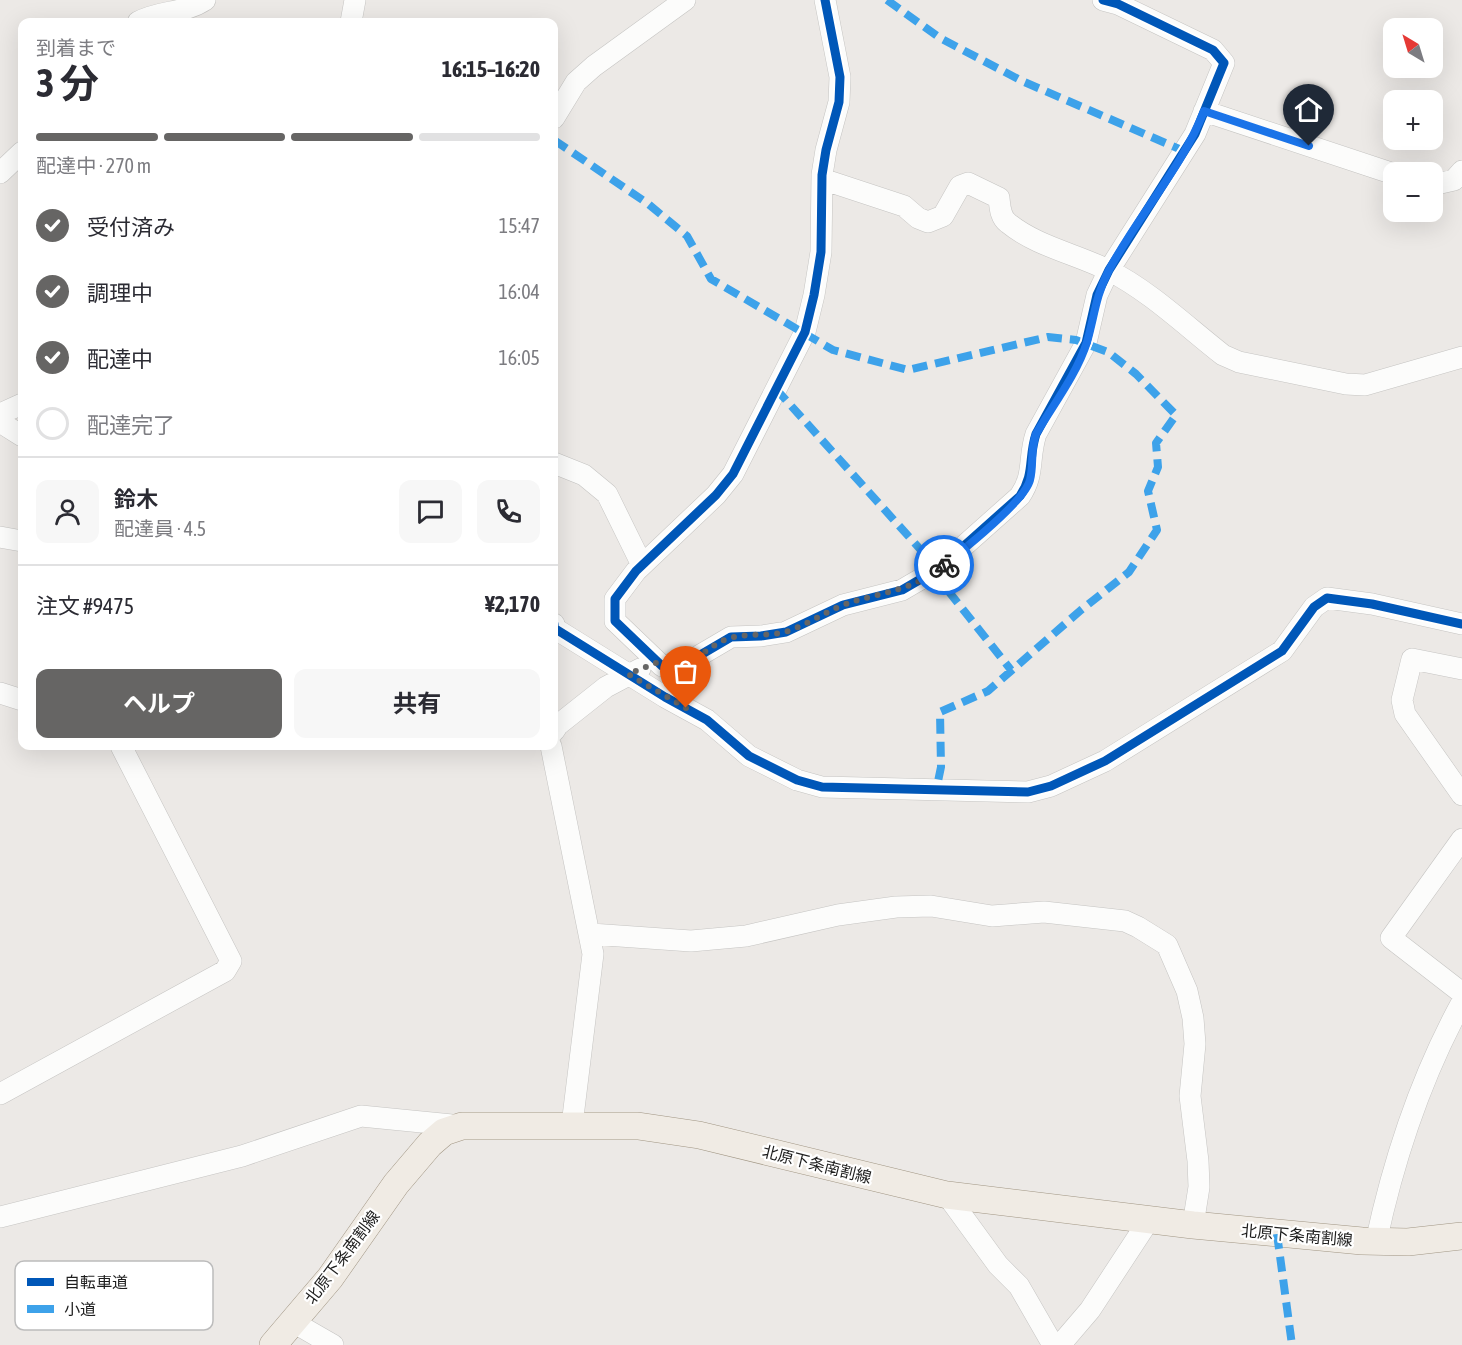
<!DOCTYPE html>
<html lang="ja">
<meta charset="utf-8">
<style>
body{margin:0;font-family:"Asap Condensed","Noto Sans JP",sans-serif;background:#f7f7f7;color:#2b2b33;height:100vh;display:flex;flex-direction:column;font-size:22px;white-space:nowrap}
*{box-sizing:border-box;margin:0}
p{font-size:20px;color:#7c7c81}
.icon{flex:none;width:33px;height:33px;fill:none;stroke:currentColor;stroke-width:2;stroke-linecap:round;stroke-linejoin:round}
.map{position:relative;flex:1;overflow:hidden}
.details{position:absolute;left:18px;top:18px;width:540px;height:732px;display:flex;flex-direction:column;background:#fff;border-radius:12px;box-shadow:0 6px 24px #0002}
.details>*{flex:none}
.needle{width:39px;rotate:322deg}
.fabs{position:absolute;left:1383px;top:18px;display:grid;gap:12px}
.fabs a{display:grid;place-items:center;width:60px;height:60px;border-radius:12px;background:#fff;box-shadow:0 6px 24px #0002;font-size:30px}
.pin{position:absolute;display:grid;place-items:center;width:51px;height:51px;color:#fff;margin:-62px -26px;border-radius:50% 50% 50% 0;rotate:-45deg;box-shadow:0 0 6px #0007}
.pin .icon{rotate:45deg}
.courier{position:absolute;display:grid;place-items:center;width:60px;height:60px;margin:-30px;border:4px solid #1a73e8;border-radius:50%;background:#fff;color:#222;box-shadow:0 2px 8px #0007}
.head em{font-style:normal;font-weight:700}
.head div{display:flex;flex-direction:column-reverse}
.head{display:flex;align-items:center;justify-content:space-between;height:102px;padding:0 18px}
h1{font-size:39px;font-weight:700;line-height:45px}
.bar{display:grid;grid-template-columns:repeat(4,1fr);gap:9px 6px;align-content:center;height:72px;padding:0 18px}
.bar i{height:8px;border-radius:4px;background:#e1e1e2}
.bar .active{background:#666564}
.bar p{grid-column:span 4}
.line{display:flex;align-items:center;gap:15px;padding:0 18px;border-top:2px solid #e1e1e2}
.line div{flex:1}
.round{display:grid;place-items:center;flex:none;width:63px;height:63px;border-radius:12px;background:#f7f7f7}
ol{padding:0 18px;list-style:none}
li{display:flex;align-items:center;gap:18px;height:66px}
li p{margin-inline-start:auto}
li .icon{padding:6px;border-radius:50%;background:#666564;color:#fff;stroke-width:4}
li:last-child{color:#7c7c81}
li i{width:33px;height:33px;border:3px solid #e1e1e2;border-radius:50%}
.button{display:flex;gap:12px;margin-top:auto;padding:12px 18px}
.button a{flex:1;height:69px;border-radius:12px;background:#666564;color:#fff;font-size:24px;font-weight:700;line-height:69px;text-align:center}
.button a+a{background:#f7f7f7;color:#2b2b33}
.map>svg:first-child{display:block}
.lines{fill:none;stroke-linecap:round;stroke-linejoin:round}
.minor-casing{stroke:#c5c4c2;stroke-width:22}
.major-casing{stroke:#a19684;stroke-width:28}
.minor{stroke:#fcfcfb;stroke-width:21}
.major{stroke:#f0ebe4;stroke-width:27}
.quiet{stroke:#3da2ea;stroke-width:8;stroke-dasharray:15 8;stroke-linecap:butt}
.cycleway-casing{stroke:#fff;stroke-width:13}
.cycleway{stroke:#0057b8;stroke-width:9}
.done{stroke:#666564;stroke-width:6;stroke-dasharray:0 10.8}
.route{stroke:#1a73e8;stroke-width:8}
.labels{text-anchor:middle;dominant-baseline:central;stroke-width:4.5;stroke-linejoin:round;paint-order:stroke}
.street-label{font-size:16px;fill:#1e1e1e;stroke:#fff}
.key{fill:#fff;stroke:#bcbcbc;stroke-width:1.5}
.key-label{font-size:16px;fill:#1e1e1e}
</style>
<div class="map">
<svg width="1462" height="1345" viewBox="0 0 1462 1345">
<rect width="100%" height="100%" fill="#ece9e6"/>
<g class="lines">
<defs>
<path id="minor" d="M825,0L840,77L839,102L826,150L822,175L821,252L814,295L805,332L733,474L716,495L636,571L615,599V621L662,666L685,664L731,637L761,636L786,632L843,605L902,590L938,569L1020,496C1035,474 1028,458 1036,434L1086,343L1097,295L1109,270L1195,134L1224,63L1213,50L1118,4L1103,0
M138,22C160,10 184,14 205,0
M351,22L355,0
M1204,111L1394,174
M554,118L576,82L594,66L685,0
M0,173L22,152
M822,179L904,206L918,218L928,222L943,216L960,186L968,183L999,198C1000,207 1000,217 1008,223C1036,246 1076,254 1108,270C1150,291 1187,327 1223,355L1239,362L1346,384L1365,385L1462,357
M1432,185L1454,180L1462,171
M0,414L22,404
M0,422L22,436
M554,463L584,475L607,494L642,565
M0,537L22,541
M554,624V628L665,697L707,720L749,756L797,780L822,787L1028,792L1051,786L1105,761L1282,651L1314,607L1327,598L1372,604L1462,624
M1462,669L1412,659L1402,700L1405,714L1462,795
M0,693L22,700
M554,731L558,725L606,687L640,669
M551,746L593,954L572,1125
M1462,839L1391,938L1462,993
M591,934L691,941L746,936L838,915L896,907L931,906L992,916L1044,912L1125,921L1138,927L1167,945L1187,991L1193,1018L1195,1044L1190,1096L1198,1161L1199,1187L1193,1225
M0,1094L225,971L231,961L121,746
M947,1195L998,1265L1019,1286L1053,1345
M0,1217L242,1156L361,1116L462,1126
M1376,1242C1394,1158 1421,1077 1462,1002
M293,1322L333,1345
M1060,1345L1090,1310L1149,1220"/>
<path id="major" d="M273,1345L330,1278L396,1184L430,1144L444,1132L462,1126H638L699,1135L947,1195L1193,1225L1362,1241L1408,1242L1462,1236"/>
</defs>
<!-- minor casing -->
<use href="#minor" class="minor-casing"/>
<!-- major casing -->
<use href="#major" class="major-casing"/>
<!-- minor -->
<use href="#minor" class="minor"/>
<!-- major -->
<use href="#major" class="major"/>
<!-- quiet -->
<path class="quiet" d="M887,0L940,38L1022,81L1184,151
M554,140L647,203L687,236L711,279L833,350L908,370L1048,337L1076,340L1108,352L1136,374L1176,415L1156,443L1158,467L1148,491L1157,530L1129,572L1081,610L988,691L940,712L941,767L936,791
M776,389L938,569
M934,573L1011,670
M1277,1234L1292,1345"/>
<defs>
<path id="cycleway" d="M825,0L840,77L839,102L826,150L822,175L821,252L814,295L805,332L733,474L716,495L636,571L615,599V621L662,666L685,664L731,637L761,636L786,632L843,605L902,590L938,569L1020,496C1035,474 1028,458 1036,434L1086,343L1097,295L1109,270L1195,134L1224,63L1213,50L1118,4L1103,0
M554,624V628L665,697L707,720L749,756L797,780L822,787L1028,792L1051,786L1105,761L1282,651L1314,607L1327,598L1372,604L1462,624"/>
</defs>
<!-- cycleway casing -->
<use href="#cycleway" class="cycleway-casing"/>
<!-- cycleway -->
<use href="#cycleway" class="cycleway"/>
</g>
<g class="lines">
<!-- done -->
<path class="done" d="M686,708L628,674L656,663C680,677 702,651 722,641C740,632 764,637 785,632C805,626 823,613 843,605C882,591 909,593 944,565"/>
<!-- route -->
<path class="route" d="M944,565C963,550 1025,501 1030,480C1034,465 1030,450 1036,434C1053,405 1077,374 1087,342C1094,318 1096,295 1108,272C1137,216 1181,170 1204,111L1309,146"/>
</g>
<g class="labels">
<!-- street labels -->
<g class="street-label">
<text transform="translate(817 1164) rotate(14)">北原下条南割線</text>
<text transform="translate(1297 1235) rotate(5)">北原下条南割線</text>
<text transform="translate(342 1257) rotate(-53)">北原下条南割線</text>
</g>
</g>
<!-- legend -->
<rect x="15" y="1261" width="198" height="69" rx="9" class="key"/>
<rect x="27" y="1278" width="27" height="8" fill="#0057b8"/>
<rect x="27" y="1305" width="27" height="8" fill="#3da2ea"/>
<g class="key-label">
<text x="64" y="1288">自転車道</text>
<text x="64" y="1315">小道</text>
</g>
</svg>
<div class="fabs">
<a><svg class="needle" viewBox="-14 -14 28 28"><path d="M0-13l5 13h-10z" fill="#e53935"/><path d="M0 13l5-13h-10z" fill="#7c7c81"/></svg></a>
<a>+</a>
<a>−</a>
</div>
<div class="pin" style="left:686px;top:708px;background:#ea580c"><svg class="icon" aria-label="bag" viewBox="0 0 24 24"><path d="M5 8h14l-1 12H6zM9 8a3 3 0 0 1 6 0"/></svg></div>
<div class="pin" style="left:1309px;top:146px;background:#1f2937"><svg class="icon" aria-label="home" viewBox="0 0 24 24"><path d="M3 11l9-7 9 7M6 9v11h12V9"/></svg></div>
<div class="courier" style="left:944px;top:565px"><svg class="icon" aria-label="bike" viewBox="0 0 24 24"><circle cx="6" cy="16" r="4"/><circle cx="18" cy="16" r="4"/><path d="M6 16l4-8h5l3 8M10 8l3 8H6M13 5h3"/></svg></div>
<section class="details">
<div class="head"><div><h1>3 分</h1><p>到着まで</p></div><em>16:15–16:20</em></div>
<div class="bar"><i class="active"></i><i class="active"></i><i class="active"></i><i></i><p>配達中 · 270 m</p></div>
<ol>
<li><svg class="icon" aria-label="check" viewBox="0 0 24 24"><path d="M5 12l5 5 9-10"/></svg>受付済み<p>15:47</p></li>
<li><svg class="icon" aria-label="check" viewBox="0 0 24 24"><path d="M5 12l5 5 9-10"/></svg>調理中<p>16:04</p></li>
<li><svg class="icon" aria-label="check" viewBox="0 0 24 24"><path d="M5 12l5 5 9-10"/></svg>配達中<p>16:05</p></li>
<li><i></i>配達完了</li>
</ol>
<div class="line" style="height:108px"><a class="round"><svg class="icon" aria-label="person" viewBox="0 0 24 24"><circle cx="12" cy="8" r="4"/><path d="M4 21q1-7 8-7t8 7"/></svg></a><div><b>鈴木</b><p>配達員 · 4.5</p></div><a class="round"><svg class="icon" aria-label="chat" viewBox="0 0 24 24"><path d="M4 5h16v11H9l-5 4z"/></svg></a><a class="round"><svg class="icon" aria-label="phone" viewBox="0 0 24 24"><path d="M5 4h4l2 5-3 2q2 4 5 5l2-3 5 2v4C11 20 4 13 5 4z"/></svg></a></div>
<div class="line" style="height:78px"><div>注文 #9475</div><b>¥2,170</b></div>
<div class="button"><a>ヘルプ</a><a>共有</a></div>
</section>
</div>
